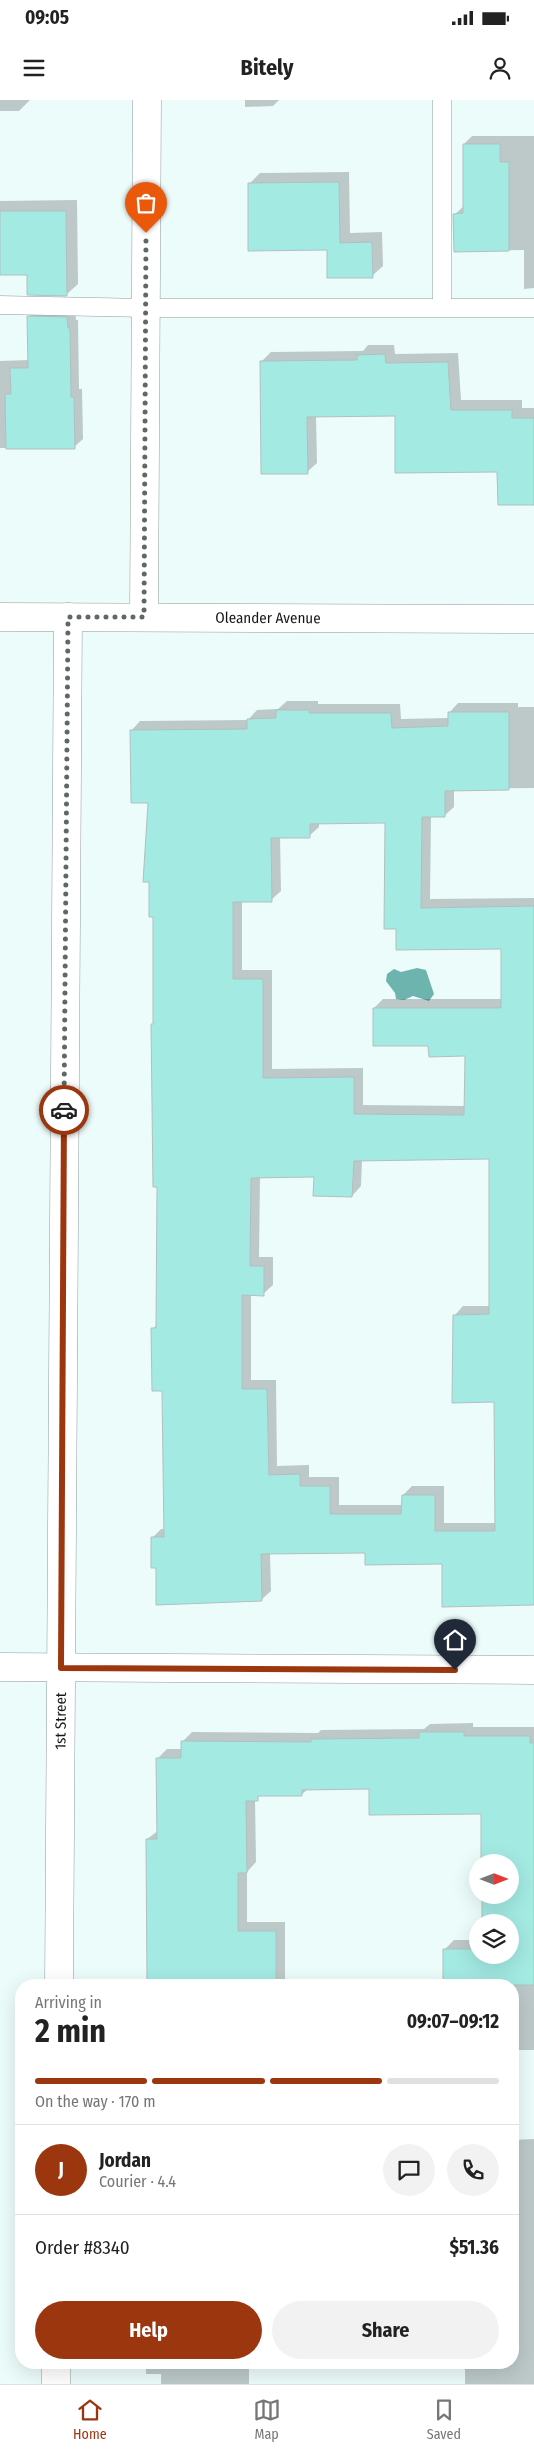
<!DOCTYPE html>
<meta charset="utf-8">
<style>
body{margin:0;font-family:"Fira Sans Condensed",sans-serif;background:#f2f2f2;color:#222;height:100vh;display:flex;flex-direction:column;font-size:19px;white-space:nowrap}
*{box-sizing:border-box;margin:0}
p{font-size:16px;color:#767676}
.icon{flex:none;width:28px;height:28px;fill:none;stroke:currentColor;stroke-width:2;stroke-linecap:round;stroke-linejoin:round}
.map{position:relative;flex:1;overflow:hidden}
.drawer{position:absolute;left:15px;top:1879px;width:504px;height:390px;display:flex;flex-direction:column;background:#fff;border-radius:20px;box-shadow:0 5px 20px #0002}
.drawer>*{flex:none}
.needle{width:32px;rotate:90deg}
.controls{position:absolute;left:469px;top:1754px;display:grid;gap:10px}
.controls a{display:grid;place-items:center;width:50px;height:50px;border-radius:50%;background:#fff;box-shadow:0 5px 20px #0002;font-size:25px}
.pin{position:absolute;display:grid;place-items:center;width:42px;height:42px;color:#fff;margin:-51px -21px;border-radius:50% 50% 50% 0;rotate:-45deg;box-shadow:0 0 5px #0007}
.pin .icon{rotate:45deg}
.courier{position:absolute;display:grid;place-items:center;width:50px;height:50px;margin:-25px;border:4px solid #9c360f;border-radius:50%;background:#fff;color:#222;box-shadow:0 1px 6px #0007}
.summary em{font-style:normal;font-weight:700}
.summary div{display:flex;flex-direction:column-reverse}
.summary{display:flex;align-items:center;justify-content:space-between;height:85px;padding:0 20px}
h1{font-size:32px;font-weight:700;line-height:38px}
.bar{display:grid;grid-template-columns:repeat(4,1fr);gap:8px 5px;align-content:center;height:60px;padding:0 20px}
.bar i{height:6px;border-radius:4px;background:#e0e0e0}
.bar .selected{background:#9c360f}
.bar p{grid-column:span 4}
.line{display:flex;align-items:center;gap:12px;padding:0 20px;border-top:1px solid #e0e0e0}
.line div{flex:1}
.round{display:grid;place-items:center;flex:none;width:52px;height:52px;border-radius:26px;background:#f2f2f2}
.cta{display:flex;gap:10px;margin-top:auto;padding:10px 20px}
.cta a{flex:1;height:58px;border-radius:30px;background:#9c360f;color:#fff;font-size:20px;font-weight:700;line-height:58px;text-align:center}
.cta a+a{background:#f2f2f2;color:#222}
.status{display:flex;justify-content:space-between;align-items:center;height:35px;padding:0 25px;background:#fff;direction:ltr}
.status svg{height:14px;fill:currentColor}
header{display:flex;justify-content:space-between;align-items:center;height:65px;padding:0 20px;background:#fff;font-size:22px;font-weight:700}
.dock{display:flex;justify-content:space-around;align-items:center;height:70px;border-top:1px solid #e0e0e0;background:#fff;font-size:14px;color:#767676}
.dock a{display:grid;justify-items:center;gap:2px}
.dock .selected{color:#9c360f}
.map>svg:first-child{display:block}
.water{fill:#6eb4ae}
.shadow{fill:#0003;fill-rule:evenodd}
.building{fill:#a3eae3;stroke:#b1c0bf;fill-rule:evenodd}
.lines{fill:none;stroke-linecap:round;stroke-linejoin:round}
.lane-casing{stroke:#8e9d9b;stroke-width:19}
.street-casing{stroke:#8e9d9b;stroke-width:29}
.lane{stroke:#fff;stroke-width:18}
.street{stroke:#fff;stroke-width:28}
.done{stroke:#606867;stroke-width:5;stroke-dasharray:0 9}
.route{stroke:#9c360f;stroke-width:6}
.labels{text-anchor:middle;dominant-baseline:central;stroke-width:5;stroke-linejoin:round;paint-order:stroke}
.street-label{font-size:15px;fill:#141918;stroke:#ecfcfa}
</style>
<div class="status"><b>09:05</b><svg viewBox="0 0 49 12"><path d="M0 12V9h3v3zM5 12V6h3v6zM10 12V3h3v9zM15 12V0h3v12zM26 1h20v11H26zM47 4h2v5h-2z"/></svg></div>
<header><svg class="icon" aria-label="menu" viewBox="0 0 24 24"><path d="M4 6h16M4 12h16M4 18h16"/></svg>Bitely<svg class="icon" aria-label="person" viewBox="0 0 24 24"><circle cx="12" cy="8" r="4"/><path d="M4 21q1-7 8-7t8 7"/></svg></header>
<div class="map">
<svg width="534" height="2284" viewBox="0 0 534 2284">
<rect width="100%" height="100%" fill="#ecfcfa"/>
<!-- water -->
<path class="water" d="M417,868L426,870L434,894L429,901L413,896L404,900L396,899L395,893L386,881L387,874L394,869L401,872Z"/>
<!-- shadow -->
<path class="shadow" d="M0,0H30L19,11H0Z
M245,0H279L273,6L245,7Z
M472,36H534V188L524,189V150L455,151V114L464,106V44Z
M349,72L350,133L382,132L383,166L372,176L328,149L249,84L260,73Z
M77,100L78,184L67,194L28,174H0V101Z
M37,208L75,209L76,220H78L79,289H82L83,339L74,347L0,348V261L29,260V217Z
M368,245H394L395,254L458,253L461,300H522V308H534V404L498,371L396,315L316,316L317,363L307,372L261,262L271,252L363,251Z
M287,601H318V604H400L401,619L449,618V613L458,603H518V607H534V688L454,689V707L444,716H431L430,799L534,798V1504L443,1463L366,1452L270,1453L271,1491L261,1500L157,1466L152,1438L161,1429H165L163,1290L153,1229L157,1224L158,1086L154,815L149,702L131,631L140,621L248,620L257,610L278,609ZM319,722H387L397,828L502,848L503,899H383L374,908L429,944L466,955V1006L363,1005V968L272,969V870H242V800H271L281,791L280,737L309,736L319,727ZM490,1058V1206H463L454,1216L495,1301L496,1423H444V1386H412L403,1395V1405H339V1377H309V1365L277,1366L276,1280H251V1194H263L273,1185V1157H259L260,1077L315,1076L352,1096L361,1086L362,1060Z
M473,1623V1627H534V1950H512V1885H444V1850L454,1840H478V1855H510V1822H483V1795H510V1762H482V1713L370,1688L308,1689L301,1695H261L255,1699L256,1762L247,1772V1822H285V1885H148L147,1739L159,1730L157,1659L167,1649H183V1641L192,1632L318,1633L321,1630L424,1629L430,1624Z
M534,2039V2284H465V2262H512V2040Z
M146,2262H249V2284H161V2274H146Z"/>
<!-- building -->
<path class="building" d="M463,44H500V62H509V151L454,152L453,114L463,113Z
M339,82L340,143L372,142L373,178H327V150L248,151V83Z
M0,111H66L67,196L27,195V175H0Z
M27,216L67,217L68,228H70L71,297H74L75,349H6L5,294H11L10,268H28Z
M385,254L386,263L448,262L451,310H512V318H534V405H498L497,372L395,373V316L307,317L308,374H261L260,261L357,260V255Z
M276,610H309V613H391L392,628L448,626V612H509V690L445,691V717H422L421,808L534,806V1505L442,1507V1464L365,1465V1453L261,1454L262,1501L156,1505V1468H151V1437H164L162,1291H152L151,1228H156L157,1087H153L151,924H153V817H149V782H143L148,703H131L130,630L247,629V619L276,618ZM385,723L384,829H396V850L501,849V908H373V946H428L429,957L465,956L464,1015L354,1014V977L263,978V879H233V802H272L271,738H310V724ZM489,1059V1214L453,1215L452,1303L494,1302L495,1431H435V1395H402L401,1414H330V1386H300V1374L269,1375L267,1289H242V1195L264,1196V1166H250L251,1078L314,1077L313,1096L352,1097L354,1061Z
M419,1632H464V1636H530V1643H534V1885H443V1849H478V1855H510V1822H482V1795H510V1762H481V1714L369,1715V1689L302,1690V1696H258V1701H246L247,1773H238V1831H276V1885H147L146,1739H157L156,1658H181V1641L311,1642V1639L419,1638Z"/>
<g class="lines">
<defs>
<path id="lane" d="M0,205L146,208H534
M442,208V0"/>
<g id="street">
<path id="s1" d="M0,517L534,519"/>
<path d="M144,517L147,0"/>
<path d="M0,1567L534,1570"/>
<path id="s2" d="M59,1885L68,517"/>
<path d="M56,2284V2262"/>
</g>
</defs>
<!-- lane casing -->
<use href="#lane" class="lane-casing"/>
<!-- street casing -->
<use href="#street" class="street-casing"/>
<!-- lane -->
<use href="#lane" class="lane"/>
<!-- street -->
<use href="#street" class="street"/>
</g>
<g class="lines">
<!-- done -->
<path class="done" d="M64,1010L68,517H144L146,133"/>
<!-- route -->
<path class="route" d="M64,1010L61,1568L455,1570"/>
</g>
<g class="labels">
<!-- street labels -->
<g class="street-label">
<text stroke="none"><textPath href="#s1" startOffset="268">Oleander Avenue</textPath></text>
<text stroke="none"><textPath href="#s2" startOffset="264">1st Street</textPath></text>
</g>
</g>
</svg>
<div class="controls">
<a><svg class="needle" viewBox="-14 -14 28 28"><path d="M0-13l5 13h-10z" fill="#e53935"/><path d="M0 13l5-13h-10z" fill="#767676"/></svg></a>
<a><svg class="icon" aria-label="layers" viewBox="0 0 24 24"><path d="M12 4l9 5-9 5-9-5zM3 14l9 5 9-5"/></svg></a>
</div>
<div class="pin" style="left:146px;top:133px;background:#ea580c"><svg class="icon" aria-label="bag" viewBox="0 0 24 24"><path d="M5 8h14l-1 12H6zM9 8a3 3 0 0 1 6 0"/></svg></div>
<div class="pin" style="left:455px;top:1570px;background:#1f2937"><svg class="icon" aria-label="home" viewBox="0 0 24 24"><path d="M3 11l9-7 9 7M6 9v11h12V9"/></svg></div>
<div class="courier" style="left:64px;top:1010px"><svg class="icon" aria-label="car" viewBox="0 0 24 24"><path d="M5 17H2v-5l4-1 3-4h7l3 4 3 1v5h-3M9 17h6M6 11h13"/><circle cx="7" cy="17" r="2"/><circle cx="17" cy="17" r="2"/></svg></div>
<section class="drawer">
<div class="summary"><div><h1>2 min</h1><p>Arriving in</p></div><em>09:07–09:12</em></div>
<div class="bar"><i class="selected"></i><i class="selected"></i><i class="selected"></i><i></i><p>On the way · 170 m</p></div>
<div class="line" style="height:90px"><b class="round" style="background:#9c360f;color:#fff">J</b><div><b>Jordan</b><p>Courier · 4.4</p></div><a class="round"><svg class="icon" aria-label="chat" viewBox="0 0 24 24"><path d="M4 5h16v11H9l-5 4z"/></svg></a><a class="round"><svg class="icon" aria-label="phone" viewBox="0 0 24 24"><path d="M5 4h4l2 5-3 2q2 4 5 5l2-3 5 2v4C11 20 4 13 5 4z"/></svg></a></div>
<div class="line" style="height:65px"><div>Order #8340</div><b>$51.36</b></div>
<div class="cta"><a>Help</a><a>Share</a></div>
</section>
</div>
<nav class="dock">
<a class="selected"><svg class="icon" aria-label="home" viewBox="0 0 24 24"><path d="M3 11l9-7 9 7M6 9v11h12V9"/></svg>Home</a>
<a><svg class="icon" aria-label="map" viewBox="0 0 24 24"><path d="M3 6l6-2 6 2 6-2v14l-6 2-6-2-6 2zM9 4v14M15 6v14"/></svg>Map</a>
<a><svg class="icon" aria-label="saved" viewBox="0 0 24 24"><path d="M7 4h10v16l-5-4-5 4z"/></svg>Saved</a>
</nav>
